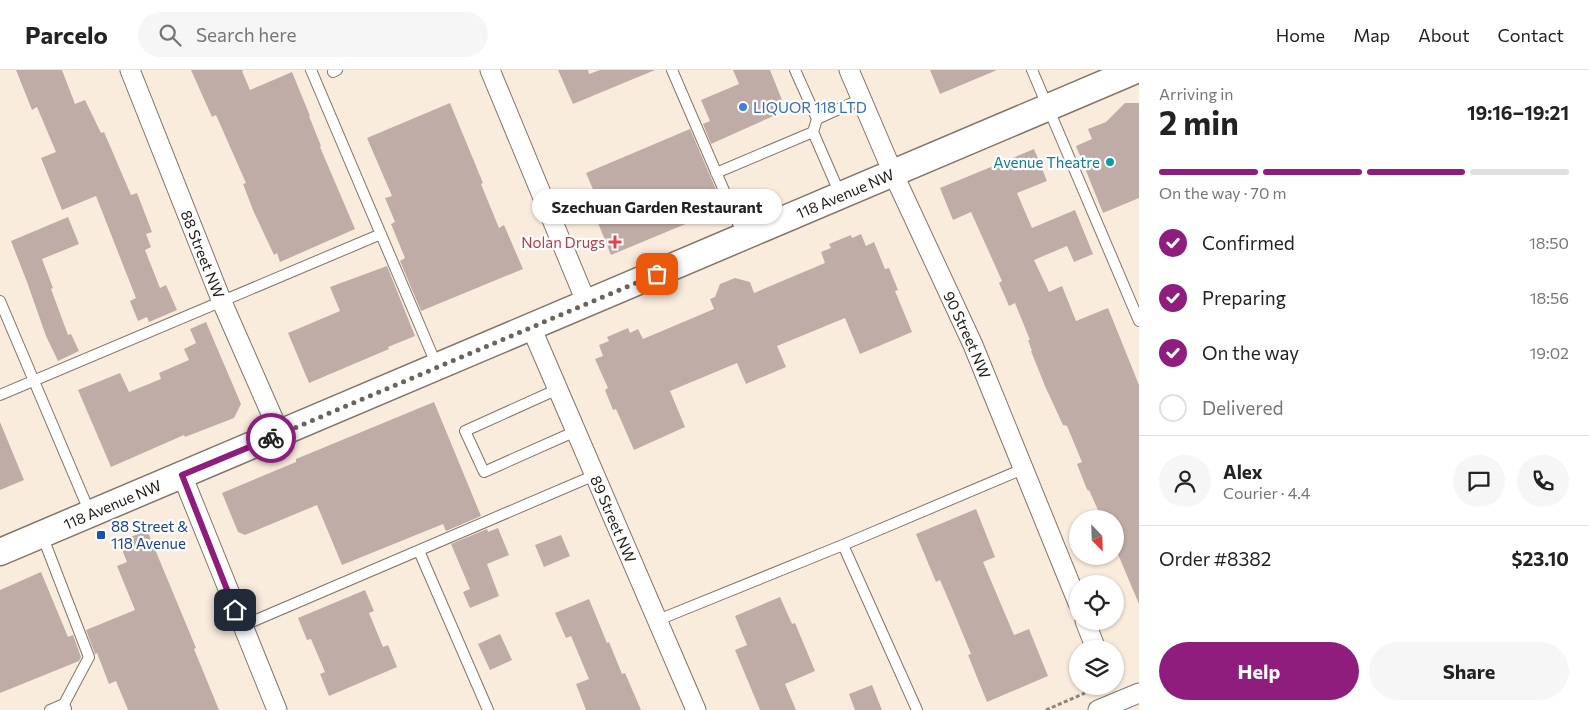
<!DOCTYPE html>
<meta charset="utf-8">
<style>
body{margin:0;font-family:Commissioner,sans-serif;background:#f6f6f6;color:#222;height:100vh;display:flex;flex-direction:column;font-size:19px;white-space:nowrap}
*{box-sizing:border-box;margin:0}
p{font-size:16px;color:#767676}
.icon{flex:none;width:28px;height:28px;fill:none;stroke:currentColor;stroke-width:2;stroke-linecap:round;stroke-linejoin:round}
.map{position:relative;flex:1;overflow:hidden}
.sheet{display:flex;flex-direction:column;background:#fff;width:450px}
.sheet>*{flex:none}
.needle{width:32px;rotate:157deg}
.buttons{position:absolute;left:1069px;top:440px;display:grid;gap:10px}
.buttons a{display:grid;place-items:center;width:55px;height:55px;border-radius:50%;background:#fff;box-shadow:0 1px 4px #0004;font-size:25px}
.pin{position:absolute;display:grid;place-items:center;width:42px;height:42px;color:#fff;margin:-21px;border-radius:10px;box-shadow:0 2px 8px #0006}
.courier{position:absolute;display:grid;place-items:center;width:50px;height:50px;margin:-25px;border:4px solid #8f1d7d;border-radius:50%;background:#fff;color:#222;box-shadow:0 1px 6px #0007}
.bubble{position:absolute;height:35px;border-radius:18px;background:#fff;box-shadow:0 1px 4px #0004;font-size:16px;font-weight:700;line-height:35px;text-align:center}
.overview em{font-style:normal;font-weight:700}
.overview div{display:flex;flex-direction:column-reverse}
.overview{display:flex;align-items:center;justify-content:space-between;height:85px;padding:0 20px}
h1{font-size:32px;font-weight:700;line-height:38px}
.bar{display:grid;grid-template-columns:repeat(4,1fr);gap:8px 5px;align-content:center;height:60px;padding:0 20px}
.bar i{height:6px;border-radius:4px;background:#e0e0e0}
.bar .selected{background:#8f1d7d}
.bar p{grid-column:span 4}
.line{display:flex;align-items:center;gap:12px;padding:0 20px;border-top:1px solid #e0e0e0}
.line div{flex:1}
.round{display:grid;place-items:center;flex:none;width:52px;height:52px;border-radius:26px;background:#f6f6f6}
ol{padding:0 20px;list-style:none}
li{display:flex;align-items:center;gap:15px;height:55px}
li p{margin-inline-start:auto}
li .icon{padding:5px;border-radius:50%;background:#8f1d7d;color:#fff;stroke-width:4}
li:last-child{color:#767676}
li i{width:28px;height:28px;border:2px solid #e0e0e0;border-radius:50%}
.cta{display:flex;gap:10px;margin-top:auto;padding:10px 20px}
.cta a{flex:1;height:58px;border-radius:30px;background:#8f1d7d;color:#fff;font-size:20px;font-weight:700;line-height:58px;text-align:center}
.cta a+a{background:#f6f6f6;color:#222}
header{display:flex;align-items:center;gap:30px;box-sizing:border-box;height:70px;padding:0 25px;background:#fff;border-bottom:1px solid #e0e0e0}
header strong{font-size:24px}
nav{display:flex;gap:28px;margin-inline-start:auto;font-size:18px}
.search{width:350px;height:45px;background:#f6f6f6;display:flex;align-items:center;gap:12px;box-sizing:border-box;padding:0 18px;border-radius:28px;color:#767676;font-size:19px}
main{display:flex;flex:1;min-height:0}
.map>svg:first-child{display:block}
.building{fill:#c0aca7}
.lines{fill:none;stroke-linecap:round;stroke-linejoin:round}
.lane-casing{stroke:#827669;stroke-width:12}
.street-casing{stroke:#827669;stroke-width:21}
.secondary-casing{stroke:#827669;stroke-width:29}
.path{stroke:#8e857b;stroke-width:3;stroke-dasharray:4 2.5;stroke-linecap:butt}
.lane{stroke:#fff;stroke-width:10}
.street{stroke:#fff;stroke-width:19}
.secondary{stroke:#fff;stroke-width:26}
.done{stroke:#6b645b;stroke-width:5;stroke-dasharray:0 9}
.route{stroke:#8f1d7d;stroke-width:6}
.shop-dot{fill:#3f7fe0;stroke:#fff;stroke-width:2}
.culture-dot{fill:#0f9aa8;stroke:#fff;stroke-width:2}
.health-dot{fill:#e0444e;stroke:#fff;stroke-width:2}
.transit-dot{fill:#1a4fb4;stroke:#fff;stroke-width:2}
.labels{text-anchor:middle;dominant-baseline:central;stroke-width:4.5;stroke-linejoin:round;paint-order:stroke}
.shop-label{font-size:15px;fill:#366cbe;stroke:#fff;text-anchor:start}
.culture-label{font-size:15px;fill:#0d838f;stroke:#fff;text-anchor:end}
.street-label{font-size:15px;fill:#1f1a15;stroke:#fff}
.health-label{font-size:15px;fill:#be3a42;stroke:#fff;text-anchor:end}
.transit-label{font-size:15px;fill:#164399;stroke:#fff;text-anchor:start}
</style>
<header>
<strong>Parcelo</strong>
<div class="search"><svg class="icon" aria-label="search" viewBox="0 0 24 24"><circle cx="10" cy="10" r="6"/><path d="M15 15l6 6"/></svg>Search here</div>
<nav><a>Home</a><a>Map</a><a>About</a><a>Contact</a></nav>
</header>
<main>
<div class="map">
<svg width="1139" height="640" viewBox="0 0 1139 640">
<rect width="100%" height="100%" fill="#f9ecdd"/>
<!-- building -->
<path class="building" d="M16,0H62L75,34L85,30L101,63L104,62L131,125L137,123L152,162L146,164L151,177L145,180L160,218L166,215L177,240L149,252L147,247L138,251L130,231L136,228L96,126L62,140L41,88L56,82L37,37L32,40Z
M191,0H244L242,1L250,20L292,2L310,46H309L321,76L320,77L355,159L280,192L277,183L274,185L253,140L243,114L246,113L216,45L212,47Z
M558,0H588L589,4L600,0H655L573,34Z
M733,0H770L782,30L780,43L711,74L703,54L710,51L701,30L739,14Z
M930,0H997L940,24Z
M450,33L483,113L481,114L499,158L504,155L523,199L421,241L400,191L405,188L391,154L395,152L385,128L392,126L367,68Z
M1125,33H1139V128L1103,143L1076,76L1092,69L1088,59L1106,52Z
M690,59L724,138L611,185L596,148L604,145L586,103Z
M1034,79L1047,111L1017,123L1032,158L1075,140L1093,184L1074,192L1067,176L1034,190L1049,222L1062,216L1076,251L1108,238L1139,315V534L1117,482L1121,481L1115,466V449H1102L1089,420L1088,421L1086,417L1077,394L1082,392L1067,356L1063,355L1045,316L1031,281H1032L1028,270H1030L1015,233L1009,236L999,213L1002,211L971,142L953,150L940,118Z
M68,147L79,174L42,189L53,218L51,219L68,265L71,264L79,281L58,291L46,266L27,212L11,171Z
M861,164L866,176L874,172L885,199L889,198L898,220L895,221L912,262L860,284L845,248L777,276L786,297L746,314L737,293L670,321L685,357L634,380L616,339L613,340L605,320L608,318L595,289L603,286L599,275L609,271L607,267L628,258L630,263L638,259L643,269L714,239L710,229L715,227L720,214L735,208L750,212L754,223L825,193L821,182L831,178L829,174L851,165L852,168Z
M387,196L415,266L388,277L389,279L309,313L288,263L340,241L330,217Z
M206,252L241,334L234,348L185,367L184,365L111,397L78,320L120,303L129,322L161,309L159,303L189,290L184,279L196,273L190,259Z
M434,332L481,446L446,461L443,454L342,495L317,435L245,465L238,462L222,423L296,392V389Z
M0,352L24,410L0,420Z
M976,439L995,487L983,492L1014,565L1029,559L1048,606L987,632L968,585L971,584L952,538L940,510L936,512L916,464Z
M498,458L509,485L487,494L499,526L470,538L463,522L470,519L451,474L487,459L488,462Z
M147,460L196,578L194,579L219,640H128L116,611L109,614L97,583L95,584L86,560L135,540L117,496L127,492L119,472Z
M561,465L570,486L544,497L535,475Z
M41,502L68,567L73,565L81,587L79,591L0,623V520Z
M365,520L374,541L369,543L383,577L388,575L397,597L329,626L320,604L325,602L311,569L307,570L298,548Z
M780,527L792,554L795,553L815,601L785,614L796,640H760L735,580L747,575L735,546Z
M589,529L607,573L609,572L622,604L625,603L641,640H586L576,614L589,609L571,566L566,568L555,543Z
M500,564L512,590L490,600L478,574Z
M872,615L882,640H855L849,624Z"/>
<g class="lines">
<defs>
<path id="lane" d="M311,0L437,296
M672,0L744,167
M795,0L817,49
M1032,0L1139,251
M333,2L337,0
M813,62L817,49L861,29
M716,103L813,62L840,124
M0,231L90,443
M558,319L465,361L484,402L576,361
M0,325L381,164
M42,465L89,587L64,634
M843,475L917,640
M419,481L488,640
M658,550L843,475L1023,399
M242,556L595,405
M50,640L64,634L66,639"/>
<g id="street">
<path id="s1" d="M130,0L222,232L280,364"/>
<path d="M490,0L587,234"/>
<path id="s2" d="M849,0L893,103L973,275L1078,533"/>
<path id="s3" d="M531,257L696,640"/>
<path d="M182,405L277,640"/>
<path d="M1085,551L1096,579"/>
<path d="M1098,640L1139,623"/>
</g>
<g id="secondary">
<path id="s4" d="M0,482L1136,0"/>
</g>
</defs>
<!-- lane casing -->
<use href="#lane" class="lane-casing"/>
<!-- street casing -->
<use href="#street" class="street-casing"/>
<!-- secondary casing -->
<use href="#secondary" class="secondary-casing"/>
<!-- path -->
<path class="path" d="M1046,640L1085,623"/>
<!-- lane -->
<use href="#lane" class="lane"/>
<!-- street -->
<use href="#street" class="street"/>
<!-- secondary -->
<use href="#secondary" class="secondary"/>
</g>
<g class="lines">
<!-- done -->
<path class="done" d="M271,368L657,204"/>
<!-- route -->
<path class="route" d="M235,540L182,405L271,368"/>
</g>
<!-- markers -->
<circle class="shop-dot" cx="743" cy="37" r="5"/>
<circle class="culture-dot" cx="1110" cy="92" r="5"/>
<path class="health-dot" d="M612.5 164.5h5v5h5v5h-5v5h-5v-5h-5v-5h5z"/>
<rect class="transit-dot" x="96" y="460" width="10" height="10" rx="2.5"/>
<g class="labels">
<!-- shop labels -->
<g class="shop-label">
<text x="753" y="37">LIQUOR 118 LTD</text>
</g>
<!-- culture labels -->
<g class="culture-label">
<text x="1100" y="92">Avenue Theatre</text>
</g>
<!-- street labels -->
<g class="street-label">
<text stroke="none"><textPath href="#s4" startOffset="918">118 Avenue NW</textPath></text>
<text stroke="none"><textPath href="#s1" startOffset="198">88 Street NW</textPath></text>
<text stroke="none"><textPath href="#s2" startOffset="290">90 Street NW</textPath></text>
<text stroke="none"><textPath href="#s4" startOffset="122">118 Avenue NW</textPath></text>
<text stroke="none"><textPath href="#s3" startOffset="209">89 Street NW</textPath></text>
</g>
<!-- health labels -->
<g class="health-label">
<text x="605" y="172">Nolan Drugs</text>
</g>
<!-- transit labels -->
<g class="transit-label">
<text x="111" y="456">88 Street &amp;<tspan x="111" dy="17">118 Avenue</tspan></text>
</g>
</g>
</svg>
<div class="buttons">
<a><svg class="needle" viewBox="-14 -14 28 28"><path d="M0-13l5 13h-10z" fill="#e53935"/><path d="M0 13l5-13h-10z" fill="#767676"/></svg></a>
<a><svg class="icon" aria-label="locate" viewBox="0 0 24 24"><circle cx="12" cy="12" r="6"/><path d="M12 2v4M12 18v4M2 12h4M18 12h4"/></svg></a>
<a><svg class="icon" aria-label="layers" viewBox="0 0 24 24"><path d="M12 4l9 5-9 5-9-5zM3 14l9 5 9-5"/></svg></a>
</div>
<div class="pin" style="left:657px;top:204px;background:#ea580c"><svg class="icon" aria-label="bag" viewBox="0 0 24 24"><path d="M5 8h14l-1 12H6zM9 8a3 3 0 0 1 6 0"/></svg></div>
<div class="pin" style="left:235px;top:540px;background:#1f2937"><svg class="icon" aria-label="home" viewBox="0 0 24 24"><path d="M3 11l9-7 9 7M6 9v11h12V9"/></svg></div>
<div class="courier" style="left:271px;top:368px"><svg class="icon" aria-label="bike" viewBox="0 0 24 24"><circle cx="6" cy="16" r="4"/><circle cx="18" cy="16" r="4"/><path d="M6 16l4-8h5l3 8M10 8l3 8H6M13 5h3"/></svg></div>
<div class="bubble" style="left:532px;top:119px;width:250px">Szechuan Garden Restaurant</div>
</div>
<section class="sheet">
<div class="overview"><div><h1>2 min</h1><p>Arriving in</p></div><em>19:16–19:21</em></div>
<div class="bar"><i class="selected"></i><i class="selected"></i><i class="selected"></i><i></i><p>On the way · 70 m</p></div>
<ol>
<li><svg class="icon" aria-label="check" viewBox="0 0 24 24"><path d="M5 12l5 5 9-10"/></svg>Confirmed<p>18:50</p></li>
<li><svg class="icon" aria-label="check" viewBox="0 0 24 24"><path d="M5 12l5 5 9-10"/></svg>Preparing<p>18:56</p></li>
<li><svg class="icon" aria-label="check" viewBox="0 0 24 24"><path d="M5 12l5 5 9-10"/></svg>On the way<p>19:02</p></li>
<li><i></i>Delivered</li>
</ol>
<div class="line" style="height:90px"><a class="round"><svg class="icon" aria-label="person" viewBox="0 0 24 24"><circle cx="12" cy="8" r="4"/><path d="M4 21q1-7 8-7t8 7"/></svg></a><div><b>Alex</b><p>Courier · 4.4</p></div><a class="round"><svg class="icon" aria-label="chat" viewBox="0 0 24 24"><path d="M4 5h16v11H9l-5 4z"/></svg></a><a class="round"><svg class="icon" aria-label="phone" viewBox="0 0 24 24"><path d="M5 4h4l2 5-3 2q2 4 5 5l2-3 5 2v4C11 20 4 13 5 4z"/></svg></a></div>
<div class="line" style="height:65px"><div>Order #8382</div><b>$23.10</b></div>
<div class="cta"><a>Help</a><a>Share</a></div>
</section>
</main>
